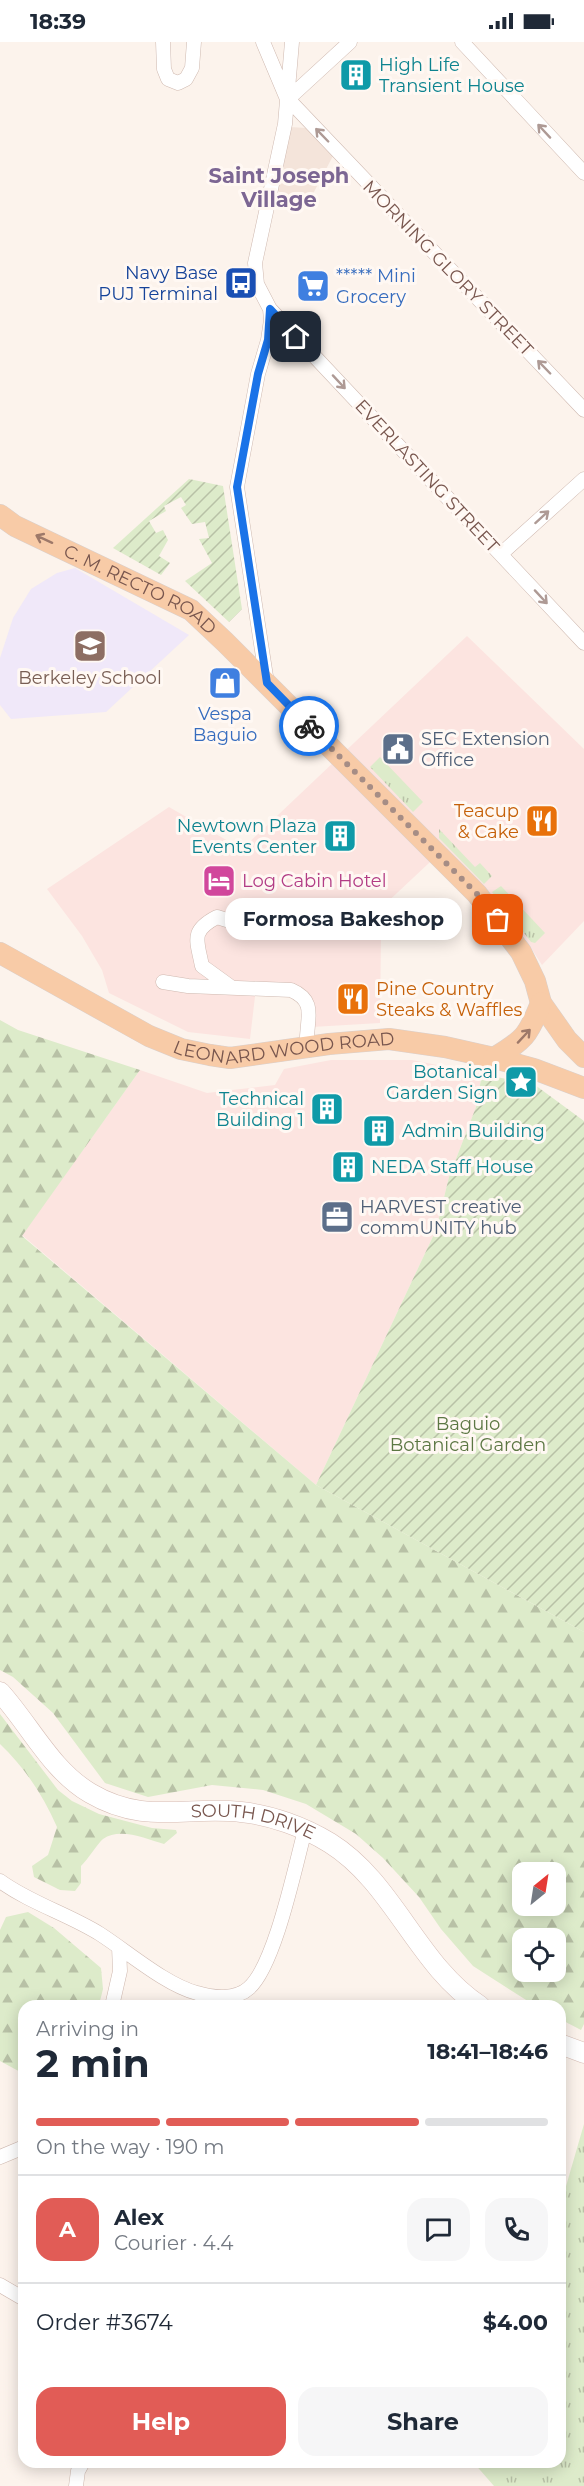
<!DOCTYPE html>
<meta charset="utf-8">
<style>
body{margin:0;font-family:Montserrat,sans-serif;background:#f6f6f7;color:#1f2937;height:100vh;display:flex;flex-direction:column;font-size:22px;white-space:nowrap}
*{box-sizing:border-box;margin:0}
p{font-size:20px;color:#747a83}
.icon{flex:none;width:33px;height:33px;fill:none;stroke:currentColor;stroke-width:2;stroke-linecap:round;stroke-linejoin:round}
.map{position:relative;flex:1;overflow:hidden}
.details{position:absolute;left:18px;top:1958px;width:548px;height:468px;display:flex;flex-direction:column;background:#fff;border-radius:18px;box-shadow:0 3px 15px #0003}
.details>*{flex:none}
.needle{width:39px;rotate:30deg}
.buttons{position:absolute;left:512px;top:1820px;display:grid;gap:12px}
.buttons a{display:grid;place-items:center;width:54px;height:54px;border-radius:12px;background:#fff;box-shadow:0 3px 15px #0003;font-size:30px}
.pin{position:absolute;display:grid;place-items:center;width:51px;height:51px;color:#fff;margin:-26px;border-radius:12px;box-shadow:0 3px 9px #0006}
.courier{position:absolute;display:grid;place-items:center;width:60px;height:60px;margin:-30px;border:4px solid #1a73e8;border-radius:50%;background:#fff;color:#222;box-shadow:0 2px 8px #0007}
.bubble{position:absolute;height:42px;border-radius:18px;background:#fff;box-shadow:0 3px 15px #0003;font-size:20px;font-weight:700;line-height:42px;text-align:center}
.head em{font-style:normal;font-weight:700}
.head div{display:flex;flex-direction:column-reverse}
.head{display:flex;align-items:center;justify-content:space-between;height:102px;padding:0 18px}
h1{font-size:39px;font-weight:700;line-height:45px}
.bar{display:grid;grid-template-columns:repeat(4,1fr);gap:9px 6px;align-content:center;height:72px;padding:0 18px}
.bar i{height:8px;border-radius:4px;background:#e0e1e3}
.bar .selected{background:#e15c56}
.bar p{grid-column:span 4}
.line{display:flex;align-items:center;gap:15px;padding:0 18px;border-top:2px solid #e0e1e3}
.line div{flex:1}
.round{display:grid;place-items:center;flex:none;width:63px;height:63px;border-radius:18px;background:#f6f6f7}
.cta{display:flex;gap:12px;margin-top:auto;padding:12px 18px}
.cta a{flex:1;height:69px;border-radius:18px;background:#e15c56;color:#fff;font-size:24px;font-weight:700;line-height:69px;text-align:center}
.cta a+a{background:#f6f6f7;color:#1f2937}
.status{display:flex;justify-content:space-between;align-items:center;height:42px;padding:0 30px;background:#fff;direction:ltr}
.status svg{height:16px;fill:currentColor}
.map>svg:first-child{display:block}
.residential{fill:#f4e4da}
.commercial{fill:#fce4e0}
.education{fill:#f0e8f9}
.grass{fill:url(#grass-tufts)}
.forest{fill:url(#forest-firs);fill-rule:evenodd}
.garden{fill:url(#garden-furrows)}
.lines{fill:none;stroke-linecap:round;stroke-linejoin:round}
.street-casing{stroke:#cfb9b0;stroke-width:15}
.secondary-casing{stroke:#d6bcb4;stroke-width:21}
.primary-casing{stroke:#d9d0cd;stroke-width:22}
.street{stroke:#fff;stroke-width:14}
.secondary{stroke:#fff;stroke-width:20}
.primary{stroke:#f8cba7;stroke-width:21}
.oneway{stroke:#ae9a95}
.oneway2{stroke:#9e7969}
.done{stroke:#a68d85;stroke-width:6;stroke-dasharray:0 10.8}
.route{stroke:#1a73e8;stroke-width:8}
.labels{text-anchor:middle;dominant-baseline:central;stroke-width:6;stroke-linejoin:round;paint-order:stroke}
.culture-label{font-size:18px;fill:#0d838f;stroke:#fff8f3;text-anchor:start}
.street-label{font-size:18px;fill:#78564e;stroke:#fff8f3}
.transit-label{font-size:18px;fill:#164399;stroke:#fff8f3;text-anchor:end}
.shop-label{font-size:18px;fill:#366cbe;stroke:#fff8f3;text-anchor:start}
.education-label{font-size:18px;fill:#785e54;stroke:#fff8f3}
.service-label{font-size:18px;fill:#4e5e75;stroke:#fff8f3;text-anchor:start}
.food-label{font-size:18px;fill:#c56008;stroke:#fff8f3;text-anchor:end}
.hotel-label{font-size:18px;fill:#b23c85;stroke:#fff8f3;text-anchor:start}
.park-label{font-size:18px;fill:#5c7743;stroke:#fff8f3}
.quarter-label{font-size:21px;font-weight:bold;fill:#7c6693;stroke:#fff8f3}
</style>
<div class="status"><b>18:39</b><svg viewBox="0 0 49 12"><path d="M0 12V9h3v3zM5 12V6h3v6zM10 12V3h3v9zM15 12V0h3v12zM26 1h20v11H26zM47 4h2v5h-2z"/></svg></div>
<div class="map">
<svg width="584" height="2444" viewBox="0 0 584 2444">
<defs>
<pattern id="grass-tufts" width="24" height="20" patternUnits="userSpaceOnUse" patternTransform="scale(1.5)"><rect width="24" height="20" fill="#ddebca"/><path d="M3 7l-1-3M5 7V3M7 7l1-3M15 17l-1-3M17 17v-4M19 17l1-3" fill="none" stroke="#b8c1a6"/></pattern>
<pattern id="forest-firs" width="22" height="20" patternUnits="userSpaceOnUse" patternTransform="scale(1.5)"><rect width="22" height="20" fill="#ddebca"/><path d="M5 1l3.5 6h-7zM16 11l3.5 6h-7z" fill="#b8c1a6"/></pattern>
<pattern id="garden-furrows" width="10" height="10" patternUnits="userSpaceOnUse" patternTransform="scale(1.5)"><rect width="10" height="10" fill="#ddebca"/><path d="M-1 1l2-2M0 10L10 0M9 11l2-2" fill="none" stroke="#b8c1a6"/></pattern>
</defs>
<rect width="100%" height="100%" fill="#fcf3ec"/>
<!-- residential -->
<path class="residential" d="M290,85L306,86L334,112L306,165L276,148Z"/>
<!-- commercial -->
<path class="commercial" d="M467,594L584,707V879L542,923L515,881L494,855L445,806L365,881L381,891L380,981L312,985L302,950L256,946L250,997L188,990L109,951L102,928L82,894L47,847L169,765L242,807Z
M331,1018H412L482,1032L476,1065L449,1135L436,1188L316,1443L22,1193L140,1028L207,1051L275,1043L284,1027Z"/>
<!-- education -->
<path class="education" d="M75,526L189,593L106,670L11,677L0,663V616L13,576L31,547L57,531Z"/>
<!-- grass -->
<path class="grass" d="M380,715L423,760L413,770L370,725Z
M439,787L475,825L480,821L492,834L484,842L439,796Z
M501,844L545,891L535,901L531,900L492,850Z
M584,2082V2444H494L473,2420H560V2165Z"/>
<!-- forest -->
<path class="forest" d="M0,978L18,988L140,1028L22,1194L316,1443L584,1590V1982L581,1988L560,1977V1964L534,1963L473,1924L441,1887L419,1855L383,1816L356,1792L306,1762L263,1748L212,1743L148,1755L105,1741L53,1671L13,1635L0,1628ZM522,1830H555V1863H522ZM522,1896H555V1929H522Z
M0,1672L58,1748L72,1759L99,1772L152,1786L176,1788L177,1791L164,1802C146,1797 120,1785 103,1797C98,1801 88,1817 81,1824V1841L75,1849L60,1848L34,1835L32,1824L48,1813L57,1785C43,1753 25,1726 0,1702Z
M28,1870L54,1886L101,1926L103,1947L99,1963L24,1964V2032L0,2019V1888L6,1875Z"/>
<!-- garden -->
<path class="garden" d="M189,437L223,444L242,567L229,580L185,539L212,521L199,497L209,496L205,480L192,482L181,466L186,463L181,455L164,464L166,469L149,479L156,491L163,488L168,498L159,514L170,521L161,533L113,506Z
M482,1032L535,1043L584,1079V1590L316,1443L436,1188L449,1135L476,1065Z"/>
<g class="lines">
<defs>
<path id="street" d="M163,0L164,27L168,37L178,41L186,37L192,26L194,0
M263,0L287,57
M462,0L584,131
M288,57L584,368
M288,57L350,0
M270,267L584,601
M501,512L584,437
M267,641L237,445L258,332L268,298L271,278L270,267L257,242L255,221L285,82L292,0
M163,940L188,944L291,948C319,960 305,979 307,1005
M231,945L202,924C197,898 190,889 217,875L246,884
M0,1839C30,1861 68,1872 100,1892C128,1910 166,1943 197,1951C213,1956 236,1958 249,1946C275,1923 295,1825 305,1788
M112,1964L120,1929L119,1905
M0,2115L24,2105
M0,2243L24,2257
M76,2444L78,2429L83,2420"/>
<g id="secondary">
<path id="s1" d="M0,1650C30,1683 51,1728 90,1751C144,1783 185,1764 241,1770C271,1773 304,1785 330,1801C394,1841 417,1923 480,1964"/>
<path d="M560,2002L584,2011"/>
</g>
<g id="primary">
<path id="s2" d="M0,473L15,484L191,568L225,600L477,852L521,910L535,939L541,961L567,998L584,1015"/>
<path id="s3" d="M0,911L149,994L181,1007L210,1013L230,1016L329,1002L389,997L445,1005L494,1016L534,1027L584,1046"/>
<path d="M494,1016C524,998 528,994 541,961"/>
</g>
</defs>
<!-- street casing -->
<use href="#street" class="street-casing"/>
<!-- secondary casing -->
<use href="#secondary" class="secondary-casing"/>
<!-- primary casing -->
<use href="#primary" class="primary-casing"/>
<!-- street -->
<use href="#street" class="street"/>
<!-- secondary -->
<use href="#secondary" class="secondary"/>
<!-- primary -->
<use href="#primary" class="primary"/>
</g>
<!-- one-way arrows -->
<defs><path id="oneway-shaft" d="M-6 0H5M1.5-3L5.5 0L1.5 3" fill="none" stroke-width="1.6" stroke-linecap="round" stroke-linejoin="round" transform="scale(1.5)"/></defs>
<g class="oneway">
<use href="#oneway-shaft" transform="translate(544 89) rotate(-133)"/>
<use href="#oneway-shaft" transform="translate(322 93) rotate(-134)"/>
<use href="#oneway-shaft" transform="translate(544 325) rotate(-134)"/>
<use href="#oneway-shaft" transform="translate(339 340) rotate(47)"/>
<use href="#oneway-shaft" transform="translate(542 475) rotate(-42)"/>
<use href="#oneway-shaft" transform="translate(541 555) rotate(47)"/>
</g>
<g class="oneway2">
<use href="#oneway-shaft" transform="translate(44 497) rotate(-155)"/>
<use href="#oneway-shaft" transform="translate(524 994) rotate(-47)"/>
</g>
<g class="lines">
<!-- done -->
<path class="done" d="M309,684L477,852L498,878"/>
<!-- route -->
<path class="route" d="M296,295L270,267L268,298L258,332L237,445L267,641L309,684"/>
</g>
<!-- icons -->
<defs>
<symbol id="building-square" viewBox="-11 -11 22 22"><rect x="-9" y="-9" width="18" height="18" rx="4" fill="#0f9aa8" stroke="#fff8f3"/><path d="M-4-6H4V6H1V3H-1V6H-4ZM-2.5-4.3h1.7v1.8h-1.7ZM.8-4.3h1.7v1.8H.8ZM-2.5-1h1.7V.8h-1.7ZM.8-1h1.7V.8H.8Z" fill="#fff"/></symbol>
<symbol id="bus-square" viewBox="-11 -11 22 22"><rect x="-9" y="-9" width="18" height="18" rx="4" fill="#1a4fb4" stroke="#fff8f3"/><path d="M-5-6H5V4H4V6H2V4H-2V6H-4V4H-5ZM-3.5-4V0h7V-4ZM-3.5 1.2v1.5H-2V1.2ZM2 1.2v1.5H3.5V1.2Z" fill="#fff"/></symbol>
<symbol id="supermarket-square" viewBox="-11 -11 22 22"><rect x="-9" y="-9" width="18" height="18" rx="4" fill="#3f7fe0" stroke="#fff8f3"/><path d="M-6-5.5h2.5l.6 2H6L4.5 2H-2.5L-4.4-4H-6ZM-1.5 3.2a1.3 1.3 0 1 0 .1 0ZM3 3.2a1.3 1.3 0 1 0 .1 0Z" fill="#fff"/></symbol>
<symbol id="school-square" viewBox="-11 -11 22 22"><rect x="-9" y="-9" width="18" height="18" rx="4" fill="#8d6e63" stroke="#fff8f3"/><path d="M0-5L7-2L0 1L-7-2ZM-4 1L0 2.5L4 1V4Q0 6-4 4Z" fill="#fff"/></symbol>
<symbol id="shop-square" viewBox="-11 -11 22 22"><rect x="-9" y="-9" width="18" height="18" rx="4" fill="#3f7fe0" stroke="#fff8f3"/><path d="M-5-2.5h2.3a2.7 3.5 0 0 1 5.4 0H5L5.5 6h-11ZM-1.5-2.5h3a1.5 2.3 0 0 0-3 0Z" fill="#fff"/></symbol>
<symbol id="civic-square" viewBox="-11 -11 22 22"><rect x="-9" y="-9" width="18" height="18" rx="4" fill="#5c6f8a" stroke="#fff8f3"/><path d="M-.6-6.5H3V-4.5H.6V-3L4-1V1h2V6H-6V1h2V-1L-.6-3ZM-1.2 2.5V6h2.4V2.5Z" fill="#fff"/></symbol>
<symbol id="restaurant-square" viewBox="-11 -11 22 22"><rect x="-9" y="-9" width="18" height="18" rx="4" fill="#e8710a" stroke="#fff8f3"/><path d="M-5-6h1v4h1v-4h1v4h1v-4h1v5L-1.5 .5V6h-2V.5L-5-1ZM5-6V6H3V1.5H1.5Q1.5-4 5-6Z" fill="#fff"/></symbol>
<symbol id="hotel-square" viewBox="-11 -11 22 22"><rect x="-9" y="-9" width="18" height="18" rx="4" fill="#d1479c" stroke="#fff8f3"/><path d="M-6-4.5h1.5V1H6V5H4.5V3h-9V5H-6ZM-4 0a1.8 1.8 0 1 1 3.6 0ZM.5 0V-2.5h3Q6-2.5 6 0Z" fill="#fff"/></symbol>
<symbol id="sight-square" viewBox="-11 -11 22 22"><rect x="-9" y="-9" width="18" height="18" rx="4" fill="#0f9aa8" stroke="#fff8f3"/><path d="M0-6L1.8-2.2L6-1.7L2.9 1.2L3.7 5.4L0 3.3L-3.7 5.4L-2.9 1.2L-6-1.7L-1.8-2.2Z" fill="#fff"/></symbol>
<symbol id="office-square" viewBox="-11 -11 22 22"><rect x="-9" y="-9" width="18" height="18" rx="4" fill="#5c6f8a" stroke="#fff8f3"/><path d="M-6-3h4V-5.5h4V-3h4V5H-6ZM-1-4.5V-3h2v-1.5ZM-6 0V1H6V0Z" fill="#fff"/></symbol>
</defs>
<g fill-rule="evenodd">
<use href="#building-square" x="337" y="14" width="38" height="38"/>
<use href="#bus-square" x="222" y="222" width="38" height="38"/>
<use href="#supermarket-square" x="294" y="225" width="38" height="38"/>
<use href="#school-square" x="71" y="585" width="38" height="38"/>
<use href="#shop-square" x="206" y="622" width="38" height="38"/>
<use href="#civic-square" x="379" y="688" width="38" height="38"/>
<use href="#restaurant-square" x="523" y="760" width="38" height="38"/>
<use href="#building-square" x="321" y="775" width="38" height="38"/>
<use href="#hotel-square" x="200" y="820" width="38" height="38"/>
<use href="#restaurant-square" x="334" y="938" width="38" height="38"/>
<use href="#sight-square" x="502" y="1021" width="38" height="38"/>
<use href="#building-square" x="308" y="1048" width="38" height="38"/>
<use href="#building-square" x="360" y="1070" width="38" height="38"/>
<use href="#building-square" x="329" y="1106" width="38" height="38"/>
<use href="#office-square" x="318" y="1156" width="38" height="38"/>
</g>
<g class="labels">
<!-- culture labels -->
<g class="culture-label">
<text x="379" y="23">High Life<tspan x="379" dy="21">Transient House</tspan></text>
<text x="317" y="784" text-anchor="end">Newtown Plaza<tspan x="317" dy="21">Events Center</tspan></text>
<text x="498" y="1030" text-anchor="end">Botanical<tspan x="498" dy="21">Garden Sign</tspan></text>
<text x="304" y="1057" text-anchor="end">Technical<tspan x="304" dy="21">Building 1</tspan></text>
<text x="402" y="1089">Admin Building</text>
<text x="371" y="1125">NEDA Staff House</text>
</g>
<!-- street labels -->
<g class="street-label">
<text transform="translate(448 226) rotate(46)">MORNING GLORY STREET</text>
<text transform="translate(427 434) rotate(47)">EVERLASTING STREET</text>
<text stroke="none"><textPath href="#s2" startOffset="159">C. M. RECTO ROAD</textPath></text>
<text stroke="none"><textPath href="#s3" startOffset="309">LEONARD WOOD ROAD</textPath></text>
<text stroke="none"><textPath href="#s1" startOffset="304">SOUTH DRIVE</textPath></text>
</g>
<!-- transit labels -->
<g class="transit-label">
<text x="218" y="231">Navy Base<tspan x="218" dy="21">PUJ Terminal</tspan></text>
</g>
<!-- shop labels -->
<g class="shop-label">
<text x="336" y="234">***** Mini<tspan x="336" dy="21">Grocery</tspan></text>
<text x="225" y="672" text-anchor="middle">Vespa<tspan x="225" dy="21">Baguio</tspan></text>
</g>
<!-- education labels -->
<g class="education-label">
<text x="90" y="636">Berkeley School</text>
</g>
<!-- service labels -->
<g class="service-label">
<text x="421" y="697">SEC Extension<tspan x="421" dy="21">Office</tspan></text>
<text x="360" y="1165">HARVEST creative<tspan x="360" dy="21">commUNITY hub</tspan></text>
</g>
<!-- food labels -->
<g class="food-label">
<text x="519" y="769">Teacup<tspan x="519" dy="21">&amp; Cake</tspan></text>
<text x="376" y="947" text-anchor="start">Pine Country<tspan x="376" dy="21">Steaks &amp; Waffles</tspan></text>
</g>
<!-- hotel labels -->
<g class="hotel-label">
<text x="242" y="839">Log Cabin Hotel</text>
</g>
<!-- park labels -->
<g class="park-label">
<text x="468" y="1382">Baguio<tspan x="468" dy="21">Botanical Garden</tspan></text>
</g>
<!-- quarter labels -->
<g class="quarter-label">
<text x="279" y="133">Saint Joseph<tspan x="279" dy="24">Village</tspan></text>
</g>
</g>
</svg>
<div class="buttons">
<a><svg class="needle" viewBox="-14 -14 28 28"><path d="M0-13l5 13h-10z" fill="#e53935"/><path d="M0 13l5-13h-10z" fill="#747a83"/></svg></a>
<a><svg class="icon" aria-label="locate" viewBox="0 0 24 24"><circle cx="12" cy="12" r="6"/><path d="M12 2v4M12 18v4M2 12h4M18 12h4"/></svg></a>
</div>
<div class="pin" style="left:498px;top:878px;background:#ea580c"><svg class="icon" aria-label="bag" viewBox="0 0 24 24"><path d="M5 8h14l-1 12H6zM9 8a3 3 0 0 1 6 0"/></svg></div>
<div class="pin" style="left:296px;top:295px;background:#1f2937"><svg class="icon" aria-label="home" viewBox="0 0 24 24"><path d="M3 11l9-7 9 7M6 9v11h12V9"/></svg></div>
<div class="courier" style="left:309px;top:684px"><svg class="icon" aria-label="bike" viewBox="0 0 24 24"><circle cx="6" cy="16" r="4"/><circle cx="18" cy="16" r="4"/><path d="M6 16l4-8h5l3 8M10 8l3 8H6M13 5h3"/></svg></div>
<div class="bubble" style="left:225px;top:856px;width:237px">Formosa Bakeshop</div>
<section class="details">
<div class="head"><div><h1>2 min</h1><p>Arriving in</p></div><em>18:41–18:46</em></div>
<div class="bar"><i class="selected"></i><i class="selected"></i><i class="selected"></i><i></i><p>On the way · 190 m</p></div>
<div class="line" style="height:108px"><b class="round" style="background:#e15c56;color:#fff">A</b><div><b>Alex</b><p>Courier · 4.4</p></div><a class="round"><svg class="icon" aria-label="chat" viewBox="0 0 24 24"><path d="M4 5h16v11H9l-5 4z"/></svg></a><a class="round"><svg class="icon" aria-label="phone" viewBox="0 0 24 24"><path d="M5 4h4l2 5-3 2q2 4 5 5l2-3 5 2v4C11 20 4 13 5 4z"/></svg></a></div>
<div class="line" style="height:78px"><div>Order #3674</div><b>$4.00</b></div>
<div class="cta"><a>Help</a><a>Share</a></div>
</section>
</div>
